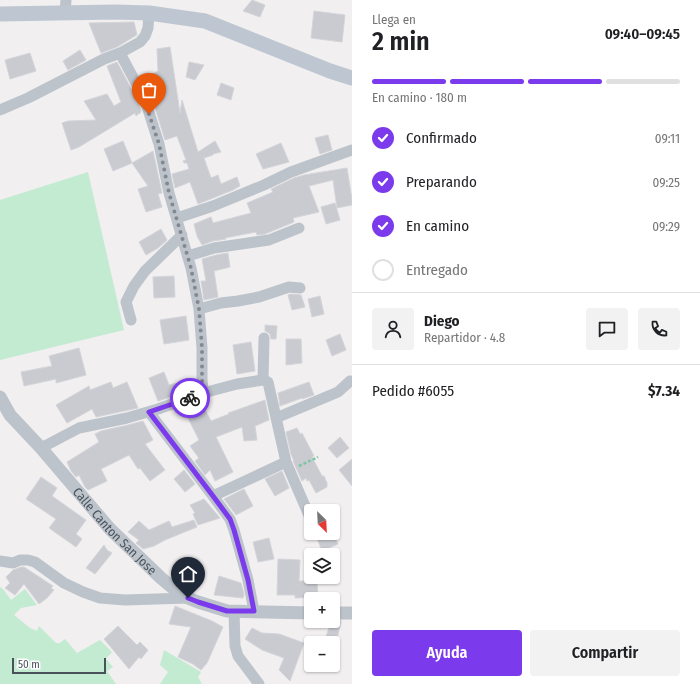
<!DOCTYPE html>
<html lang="es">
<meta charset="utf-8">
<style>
body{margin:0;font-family:"Fira Sans Condensed",sans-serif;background:#f2f2f2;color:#202124;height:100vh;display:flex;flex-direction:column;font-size:15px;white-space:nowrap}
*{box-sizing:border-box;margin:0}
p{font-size:13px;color:#757577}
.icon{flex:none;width:22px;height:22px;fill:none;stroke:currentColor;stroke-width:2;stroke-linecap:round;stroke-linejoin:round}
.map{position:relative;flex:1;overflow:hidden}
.panel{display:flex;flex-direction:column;background:#fff;width:348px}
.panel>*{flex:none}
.needle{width:26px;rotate:156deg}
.controls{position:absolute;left:304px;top:504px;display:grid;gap:8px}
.controls a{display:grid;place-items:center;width:36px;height:36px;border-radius:4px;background:#fff;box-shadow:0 1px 3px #0004;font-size:20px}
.scale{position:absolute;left:12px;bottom:10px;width:94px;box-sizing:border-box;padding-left:4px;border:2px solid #49525b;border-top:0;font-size:11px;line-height:14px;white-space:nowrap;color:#49525b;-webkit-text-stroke:3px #fff;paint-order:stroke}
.pin{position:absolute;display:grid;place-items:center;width:34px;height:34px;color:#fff;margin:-41px -17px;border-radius:50% 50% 50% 0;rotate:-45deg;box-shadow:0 0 4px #0007}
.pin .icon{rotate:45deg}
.courier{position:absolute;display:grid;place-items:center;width:40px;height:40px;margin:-20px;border:3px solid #7c3aed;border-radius:50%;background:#fff;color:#222;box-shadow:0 1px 5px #0007}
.summary em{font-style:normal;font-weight:600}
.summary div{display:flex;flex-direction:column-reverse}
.summary{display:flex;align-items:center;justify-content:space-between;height:68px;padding:0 20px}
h1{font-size:26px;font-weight:600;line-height:30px}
.bar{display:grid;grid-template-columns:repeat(4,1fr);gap:6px 4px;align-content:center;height:48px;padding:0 20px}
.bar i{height:5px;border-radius:3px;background:#e0e0e0}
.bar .active{background:#7c3aed}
.bar p{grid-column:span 4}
.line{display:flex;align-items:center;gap:10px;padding:0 20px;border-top:1px solid #e0e0e0}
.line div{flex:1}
.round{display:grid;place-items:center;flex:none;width:42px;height:42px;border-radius:4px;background:#f2f2f2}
ol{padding:0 20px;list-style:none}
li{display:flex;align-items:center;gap:12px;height:44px}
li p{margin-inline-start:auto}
li .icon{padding:4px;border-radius:50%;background:#7c3aed;color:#fff;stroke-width:4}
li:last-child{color:#757577}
li i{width:22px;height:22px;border:2px solid #e0e0e0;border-radius:50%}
.primary-button{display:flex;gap:8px;margin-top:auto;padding:8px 20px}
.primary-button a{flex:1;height:46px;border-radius:4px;background:#7c3aed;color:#fff;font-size:16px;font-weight:600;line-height:46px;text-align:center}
.primary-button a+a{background:#f2f2f2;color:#202124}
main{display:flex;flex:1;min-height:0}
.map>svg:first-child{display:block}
.green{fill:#c2ebd2}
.building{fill:#c9cbd1;stroke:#d4d5da}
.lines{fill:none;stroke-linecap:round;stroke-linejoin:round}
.path{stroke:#7dc6a3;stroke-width:2.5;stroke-dasharray:3 2;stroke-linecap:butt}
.minor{stroke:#bcc3cb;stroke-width:11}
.tertiary{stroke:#bcc3cb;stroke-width:13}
.secondary{stroke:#bec7d1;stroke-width:15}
.done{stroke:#84898f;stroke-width:4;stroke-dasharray:0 7.2}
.route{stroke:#7c3aed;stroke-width:5}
.labels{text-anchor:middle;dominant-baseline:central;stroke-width:3;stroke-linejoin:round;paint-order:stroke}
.street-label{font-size:13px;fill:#49525b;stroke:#fff}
</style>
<main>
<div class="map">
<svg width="352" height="684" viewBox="0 0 352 684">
<rect width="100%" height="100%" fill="#f1efef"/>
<!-- green -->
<path class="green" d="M88,172L124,330L0,360V200Z
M0,587L3,589L11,600L25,589L37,605L21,608L14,615L30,628L37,631L39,626L56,643H60L65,639L77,653L100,640L112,652L106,659L113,667L107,671L116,684H0Z
M164,650L201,672L198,677L202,684H160L168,672L160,665Z"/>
<!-- building -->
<path class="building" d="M252,0L265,5L260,17L243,11Z
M314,11L345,15L342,42L311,38Z
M134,22L137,35L135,36L117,47L101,53L89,23Z
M170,47L180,113L182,100L198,152L215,141L221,152L213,154V155L204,158L211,178L218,175L221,184L237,177L240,186L233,190L198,204L190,182L175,188L172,174L189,169L187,163H184L183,161L186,160L177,136L165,140L152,98L142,80L158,71L157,49Z
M80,50L86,60L68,70L63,61Z
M30,53L36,71L10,79L5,60Z
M117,62L139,103L141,112L136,116L135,113L79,147L71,150L62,123L68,121L96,120L84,101L107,94L114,106L121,102L107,66Z
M189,62L204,65L195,80L186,77Z
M221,83L234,88L231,100L217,95Z
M328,135L332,150L320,154L315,138Z
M123,141L132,163L113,171L104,149Z
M281,143L289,162L263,169L256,154Z
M153,151L162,193L158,194L162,207L146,212L138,189L148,186L132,163Z
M347,168L352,199V205L337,208L333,180L309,186L319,212L293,218L294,222L265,234L257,235L256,232L225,238L226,239L213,241L202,245L197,236L194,224L211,217L213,223L251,213L247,203L273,192L271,189L294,178L304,175Z
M335,203L340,220L326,224L321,207Z
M161,229L167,240L158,248L146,255L139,242Z
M228,253L230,267L214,271L218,297L204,300L201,281H206L202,259L216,255Z
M174,276L175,297L154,298L153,277Z
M291,294L301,295L305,307L292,310L288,295Z
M320,296L324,314L312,317L308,299Z
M186,316L189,340L164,344L160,320Z
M265,325L277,326L276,339H271L270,334L267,332L265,331Z
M340,334L346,350L332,356L326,340Z
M286,339H301L302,363L286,365Z
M251,342L255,371L237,374L233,345Z
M79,348L86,375L56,383V379L24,386L21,372L52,366L49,356Z
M164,372L169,385L192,379L195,389L158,401L149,378Z
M111,382L113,388L127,382L138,408L96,417L92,409L67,423L56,405L89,386L90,390Z
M309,382L314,395L302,399V398L280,406L278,393Z
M265,400L269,420L255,426L257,440L244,441L242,427L216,437L233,472L215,481L210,470L205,475L195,461L199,458L190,446L199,440L183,408L198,402L199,404L201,402L211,421L229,414L228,413Z
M143,421L153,440L145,444L165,470L150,481L140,468L138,469L129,455L101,469L107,481L88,490L85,487L79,475L76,477L71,471L67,462L99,442L95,434L101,431L128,425Z
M297,428L300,434L302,433L314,456L312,457L322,476H324L327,483V487L316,493L309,480L307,481L306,478L302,481L293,461H294L291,454L286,432Z
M340,437L349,448L337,458L328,448Z
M352,459V486L339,470Z
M184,470L195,484L185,492L174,479Z
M282,471L289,488L275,496L265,479Z
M41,477L57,488L52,496L86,520L76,534L82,539L76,547L49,528L56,519L26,499Z
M244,489L253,506L236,515L224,499Z
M204,499L220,518L198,525L193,514L195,513L190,505Z
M194,520L197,527L165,540L154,546L143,549L136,543L139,540L128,532L139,521L149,530L169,521L172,527Z
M315,533H333L338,544L322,551Z
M269,538L274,559L258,562L253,542Z
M104,545L107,550L112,553L95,574L86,568Z
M278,559L300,560L299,581H317L318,597L295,598V595H277Z
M21,567H24L53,586L51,588L54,590L47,598L39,604L24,584L15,595L5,588L10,583L6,577L13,570Z
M219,576L241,583L244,594L243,598L214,595Z
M175,606L212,621L223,627L207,663L201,670L193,664L178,657L191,627L169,624Z
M331,621H341L336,644L324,643Z
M118,626L137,645L140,642L148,650L141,659L139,657L129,669L104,639Z
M252,628L262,633L279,634L304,643L290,681L279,670L284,658L262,650L245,639Z"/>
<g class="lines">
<!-- path -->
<path class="path" d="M299,466L318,457"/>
<!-- minor -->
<path class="minor" d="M65,13L66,0
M120,53L145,100L159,144L169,193L191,268L199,309L202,348V379L203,393
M0,110L28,98L104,59L120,53L140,42L145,36L148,28L149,13
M177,218L213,206L264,185L291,172L352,150
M188,256L214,248L269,240L299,228
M199,309L221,303L238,301L259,297L289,287L300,288
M131,320L126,302L134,286L145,271L182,235
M263,380L264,338
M149,412L213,496
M276,418L338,392L350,381
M41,448L79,428L127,418L158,409L203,393L237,384L263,380L268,382L286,462L311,520
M0,561L13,563L20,560H28L35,562L64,583L83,592L100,598L125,600L188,598
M234,611L235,646L238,656L259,684
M254,611L248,580L234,530L230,519L213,496L286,462"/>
<!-- tertiary -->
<g class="tertiary">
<path id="s1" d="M0,397L10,415L41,448L110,529L161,578L179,593L188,598L198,602L227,611L311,613"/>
<path d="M333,613H352"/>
</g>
<!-- secondary -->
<path class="secondary" d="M0,14L116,12L149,13L205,21L330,71L352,78"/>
</g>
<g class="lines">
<!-- done -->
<path class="done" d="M149,114L159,144L169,193L191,268L199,309L202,348V379L203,393L190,398"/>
<!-- route -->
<path class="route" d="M188,598L198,602L227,611H254L248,580L234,530L230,519L213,496L149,412L190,398"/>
</g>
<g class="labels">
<!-- street labels -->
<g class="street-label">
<text stroke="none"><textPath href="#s1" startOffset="177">Calle Canton San Jose</textPath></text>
</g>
</g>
</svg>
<div class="controls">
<a><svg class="needle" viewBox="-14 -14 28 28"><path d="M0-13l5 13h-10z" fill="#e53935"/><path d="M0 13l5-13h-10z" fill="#757577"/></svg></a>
<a><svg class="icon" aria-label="layers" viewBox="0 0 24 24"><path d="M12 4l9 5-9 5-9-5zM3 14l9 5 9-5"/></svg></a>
<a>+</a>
<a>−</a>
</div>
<div class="scale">50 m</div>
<div class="pin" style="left:149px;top:114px;background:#ea580c"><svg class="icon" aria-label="bag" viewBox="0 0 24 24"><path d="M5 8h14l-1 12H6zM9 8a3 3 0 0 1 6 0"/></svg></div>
<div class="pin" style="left:188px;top:598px;background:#1f2937"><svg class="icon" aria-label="home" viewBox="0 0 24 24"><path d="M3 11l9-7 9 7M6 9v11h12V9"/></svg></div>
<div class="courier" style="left:190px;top:398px"><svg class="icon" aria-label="bike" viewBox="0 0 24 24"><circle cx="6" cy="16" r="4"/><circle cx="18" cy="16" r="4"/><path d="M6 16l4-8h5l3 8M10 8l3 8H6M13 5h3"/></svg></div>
</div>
<section class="panel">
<div class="summary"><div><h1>2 min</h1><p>Llega en</p></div><em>09:40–09:45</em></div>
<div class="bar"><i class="active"></i><i class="active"></i><i class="active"></i><i></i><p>En camino · 180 m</p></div>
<ol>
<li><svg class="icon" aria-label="check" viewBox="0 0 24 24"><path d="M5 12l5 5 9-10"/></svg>Confirmado<p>09:11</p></li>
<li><svg class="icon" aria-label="check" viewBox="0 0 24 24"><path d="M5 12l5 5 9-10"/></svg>Preparando<p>09:25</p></li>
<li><svg class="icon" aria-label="check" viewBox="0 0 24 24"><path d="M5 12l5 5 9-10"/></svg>En camino<p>09:29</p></li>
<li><i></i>Entregado</li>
</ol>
<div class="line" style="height:72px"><a class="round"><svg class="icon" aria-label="person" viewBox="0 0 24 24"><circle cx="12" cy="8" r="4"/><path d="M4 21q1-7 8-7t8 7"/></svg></a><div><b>Diego</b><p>Repartidor · 4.8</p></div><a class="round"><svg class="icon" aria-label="chat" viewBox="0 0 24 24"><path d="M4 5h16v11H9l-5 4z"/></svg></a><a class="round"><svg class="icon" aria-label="phone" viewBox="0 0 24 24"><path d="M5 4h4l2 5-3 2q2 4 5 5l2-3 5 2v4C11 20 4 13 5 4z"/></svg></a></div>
<div class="line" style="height:52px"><div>Pedido #6055</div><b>$7.34</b></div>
<div class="primary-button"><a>Ayuda</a><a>Compartir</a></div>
</section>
</main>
